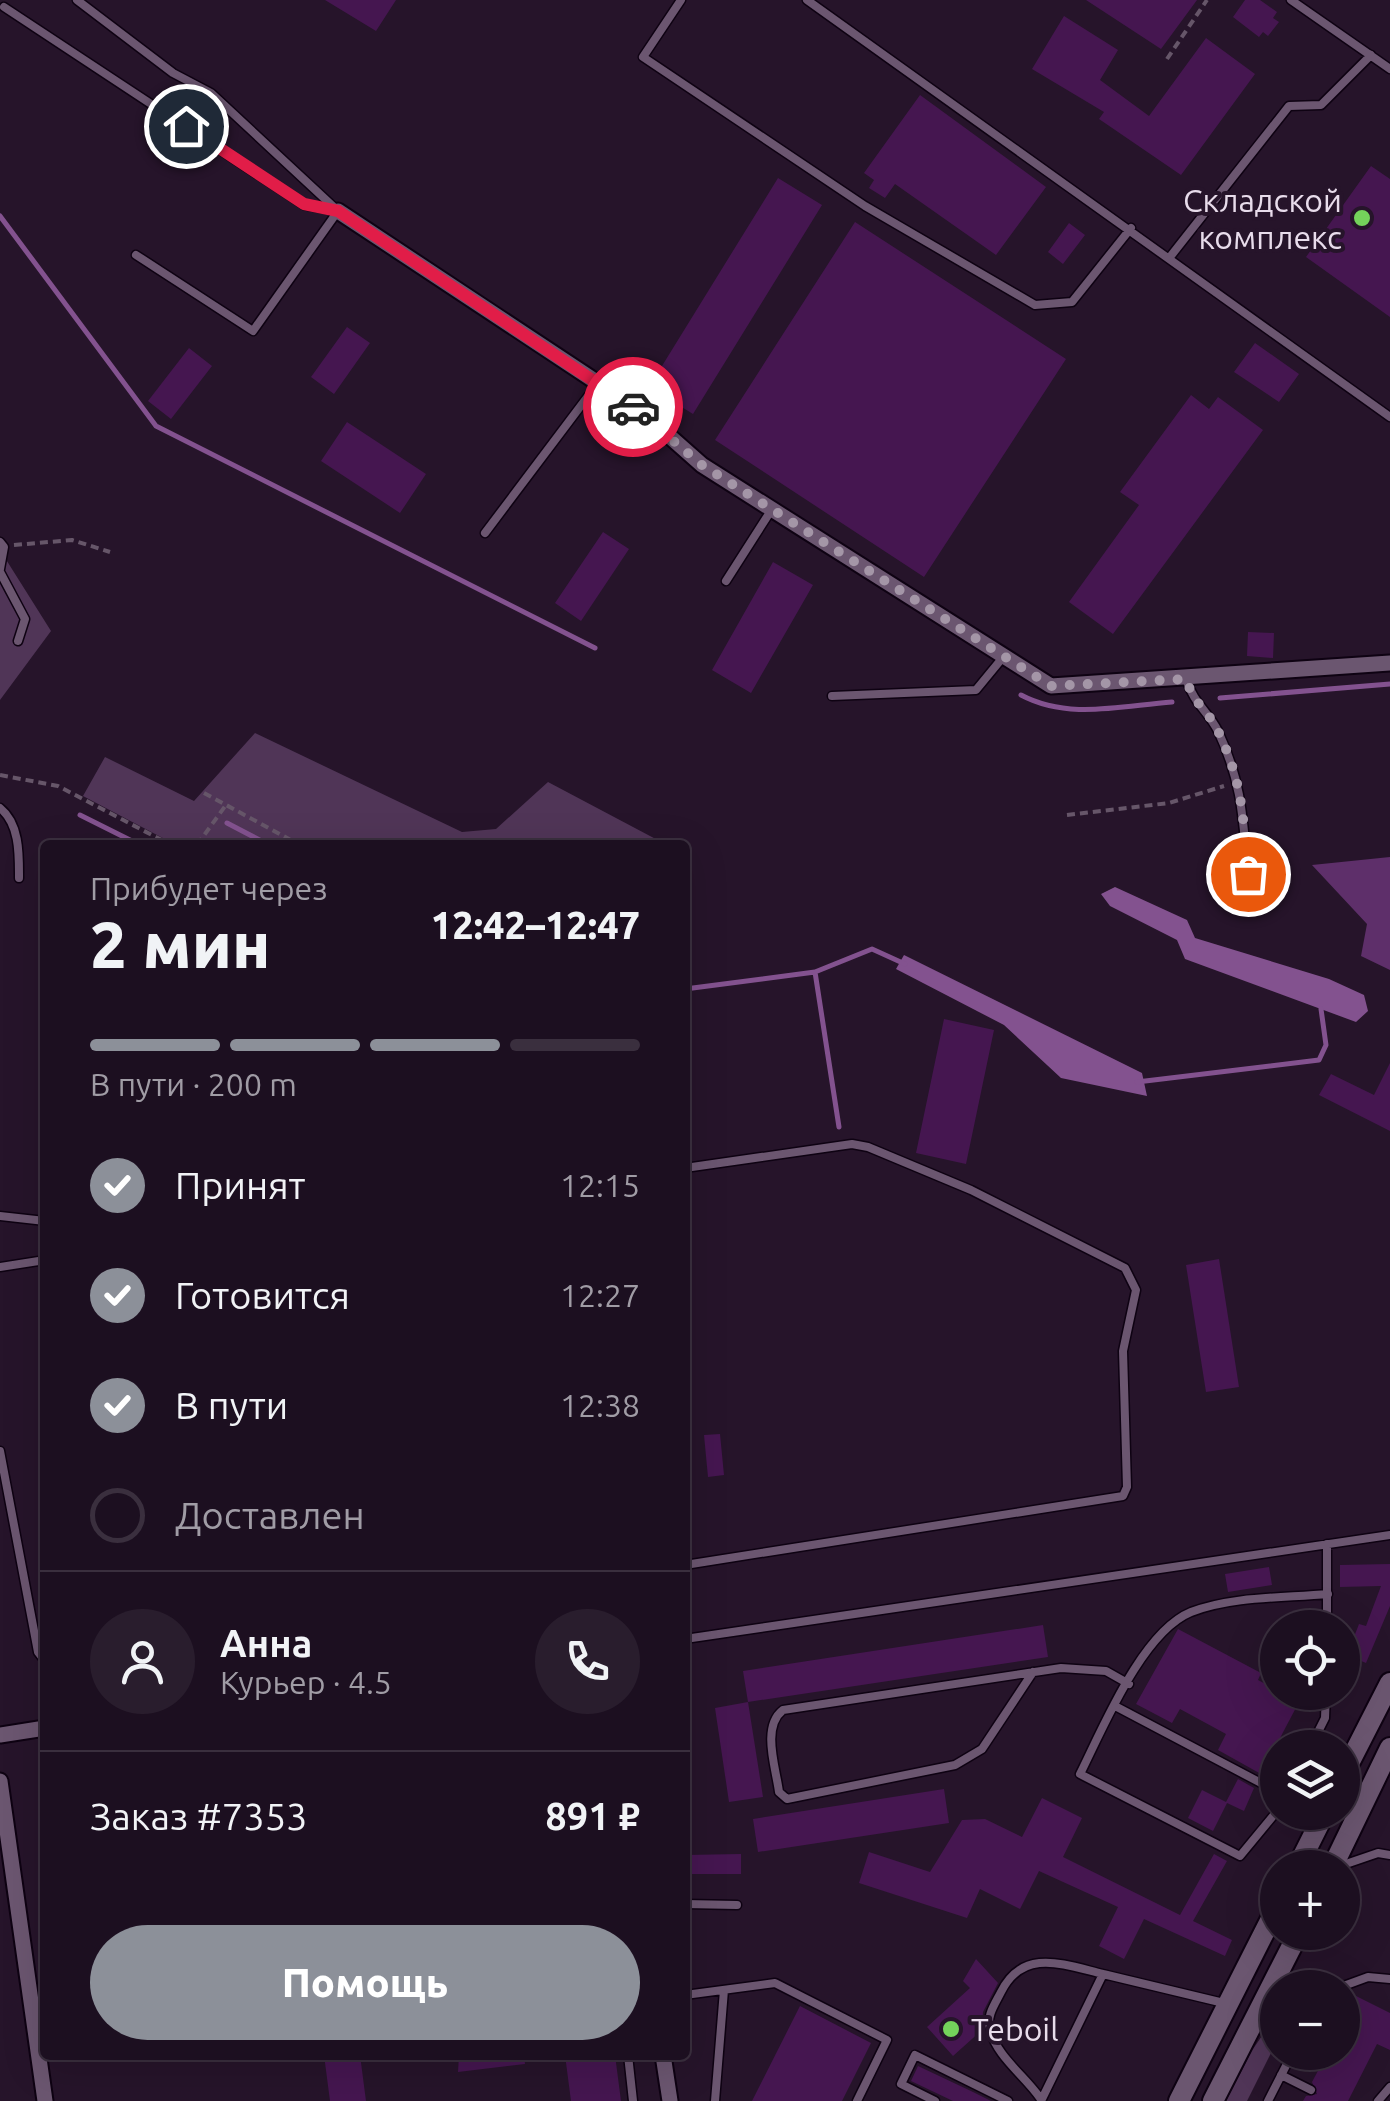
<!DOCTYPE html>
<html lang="ru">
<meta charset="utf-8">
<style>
body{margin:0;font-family:Ubuntu,sans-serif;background:#291d2d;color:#f1f3f6;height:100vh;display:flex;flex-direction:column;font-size:38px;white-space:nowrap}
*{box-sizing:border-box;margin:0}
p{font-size:32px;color:#a09ca5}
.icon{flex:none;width:55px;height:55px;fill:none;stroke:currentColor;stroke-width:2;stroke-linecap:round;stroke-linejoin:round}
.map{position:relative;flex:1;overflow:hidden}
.sheet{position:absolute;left:40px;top:840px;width:650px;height:1220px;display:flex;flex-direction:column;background:#1c0f20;border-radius:10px;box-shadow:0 10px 40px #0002,0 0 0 2px #3a2f3e}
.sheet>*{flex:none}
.tools{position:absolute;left:1260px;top:1610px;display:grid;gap:20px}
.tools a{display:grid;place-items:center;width:100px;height:100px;border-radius:50%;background:#1c0f20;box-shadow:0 10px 40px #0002,0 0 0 2px #3a2f3e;font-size:50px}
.pin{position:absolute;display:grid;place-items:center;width:85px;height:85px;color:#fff;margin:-42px;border:5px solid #fff;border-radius:50%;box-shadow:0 2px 10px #0007}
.courier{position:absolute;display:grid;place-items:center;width:100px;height:100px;margin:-50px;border:8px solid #e11d48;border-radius:50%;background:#fff;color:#222;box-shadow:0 2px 12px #0007}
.head em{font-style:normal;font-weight:800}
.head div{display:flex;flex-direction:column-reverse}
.head{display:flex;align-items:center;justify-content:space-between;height:170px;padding:0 50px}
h1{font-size:65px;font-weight:800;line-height:75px}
.bar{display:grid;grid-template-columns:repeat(4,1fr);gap:15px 10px;align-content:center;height:120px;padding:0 50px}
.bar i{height:12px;border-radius:8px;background:#3a2f3e}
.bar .on{background:#8c9099}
.bar p{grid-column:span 4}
.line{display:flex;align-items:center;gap:25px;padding:0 50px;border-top:2px solid #3a2f3e}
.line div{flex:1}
.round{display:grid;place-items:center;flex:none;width:105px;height:105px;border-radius:52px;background:#291d2d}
ol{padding:0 50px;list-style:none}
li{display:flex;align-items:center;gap:30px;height:110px}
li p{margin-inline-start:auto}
li .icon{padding:10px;border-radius:50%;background:#8c9099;color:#fff;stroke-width:4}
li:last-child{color:#a09ca5}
li i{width:55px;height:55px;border:5px solid #3a2f3e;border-radius:50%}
.action{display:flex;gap:20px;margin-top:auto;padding:20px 50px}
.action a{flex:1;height:115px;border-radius:60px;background:#8c9099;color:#fff;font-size:40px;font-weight:800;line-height:115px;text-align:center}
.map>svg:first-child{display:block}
.green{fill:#503557}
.forest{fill:#5e2f6a}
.water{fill:#83528f}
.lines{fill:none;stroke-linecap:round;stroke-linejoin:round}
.stream{stroke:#83528f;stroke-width:5}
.building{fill:#451650}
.service-casing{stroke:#0e0212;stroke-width:11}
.minor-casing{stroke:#0e0212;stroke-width:19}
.secondary-casing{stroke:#0e0212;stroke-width:24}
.path{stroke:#665669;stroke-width:4;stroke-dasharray:8 5;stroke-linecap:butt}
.service{stroke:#6b5670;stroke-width:8}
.minor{stroke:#6b5670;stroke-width:15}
.secondary{stroke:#6b5670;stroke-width:20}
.done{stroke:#a496a7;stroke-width:10;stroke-dasharray:0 18}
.route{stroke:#e11d48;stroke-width:12}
.poi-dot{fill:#74d25b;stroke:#26142a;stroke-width:4}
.labels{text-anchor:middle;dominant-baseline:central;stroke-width:8;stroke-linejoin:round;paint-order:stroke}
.poi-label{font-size:32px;fill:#e8dceb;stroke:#26142a;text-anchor:end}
</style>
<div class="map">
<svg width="1390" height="2101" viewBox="0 0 1390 2101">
<rect width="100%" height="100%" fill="#26142a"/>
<!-- green -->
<path class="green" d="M0,550L51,631L0,700Z
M255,733L462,832L496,829L548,782L667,845H176L83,796L105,757L194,801Z
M1277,2014V2041L1247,2101H1226L1253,2049Z"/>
<!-- forest -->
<path class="forest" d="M1390,857V970L1361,956L1367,924L1312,865Z"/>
<!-- water -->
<path class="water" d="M1115,887L1187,920L1195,938L1329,979L1364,995L1368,1011L1356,1022L1185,959L1177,940L1110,906L1101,894Z
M904,955L1142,1073L1147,1096L1061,1078L1004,1025L896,969Z"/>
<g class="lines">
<!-- stream -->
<path class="stream" d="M0,216L156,426L595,648
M1021,695C1068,720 1120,706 1172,702
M1220,698L1390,684
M80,815L140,845
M227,823L269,845
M815,972L872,949L905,964
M685,989L815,972L839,1127
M1137,1082L1319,1060L1326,1045L1321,1009"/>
</g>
<!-- building -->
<path class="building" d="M325,0H396L376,31Z
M1086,0H1197L1161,49Z
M1245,0H1260L1277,12L1273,18L1279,22L1268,36L1263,32L1259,37L1233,17Z
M1064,16L1118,50L1100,80L1149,116L1206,38L1255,74L1181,175L1099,119L1104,112L1032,69Z
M920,95L1046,187L996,255L895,184L885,198L869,188L874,180L864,173Z
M1371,166L1390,179V317L1306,257Z
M778,178L822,205L693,414L649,387Z
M855,222L1066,359L924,577L715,440Z
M1069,223L1085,235L1063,264L1048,252Z
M347,327L370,343L334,394L311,377Z
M1255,343L1299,374L1279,402L1234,372Z
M189,348L212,366L171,419L148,401Z
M1191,395L1209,409L1218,397L1263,430L1113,634L1069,602L1139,505L1120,492Z
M347,422L426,474L400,513L321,461Z
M603,532L629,549L581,621L555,603Z
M773,562L813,585L751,693L712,670Z
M1248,632L1274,633L1273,658L1247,656Z
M944,1019L994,1030L966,1164L916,1153Z
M1390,1063V1131L1319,1095L1331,1074L1374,1095Z
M1219,1259L1239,1387L1206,1392L1186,1265Z
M720,1434L724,1475L708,1477L704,1435Z
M1390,1564V1606L1366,1663L1347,1655L1359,1624L1366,1626L1381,1586L1340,1587V1565Z
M1269,1567L1272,1585L1228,1592L1225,1574Z
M1043,1625L1048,1657L748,1702L743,1671Z
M1178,1629L1261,1673L1258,1680L1299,1702L1261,1774L1218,1750L1226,1734L1180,1709L1172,1723L1136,1704Z
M748,1702L763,1797L729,1802L715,1708Z
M1238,1779L1254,1788L1244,1811L1227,1803L1213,1831L1188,1818L1202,1790L1226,1802Z
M944,1789L949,1823L758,1852L753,1819Z
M1042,1798L1082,1818L1063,1857L1180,1915L1214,1854L1227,1861L1193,1921L1232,1940L1225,1956L1144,1919L1124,1959L1099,1946L1118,1907L1039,1871L1020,1909L980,1889L967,1918L859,1883L869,1852L930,1872L962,1820L985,1819L1022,1837Z
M741,1854V1874H685V1855Z
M976,1959L998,1983L983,2012L982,2030L953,2056L927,2027L970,1988L963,1981Z
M1354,1995L1390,2013V2050L1377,2044L1348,2101H1303L1306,2096L1317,2094L1312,2082L1328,2052H1342V2024Z
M800,2006L871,2043L842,2101H752Z
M324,2055H360L366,2101H330Z
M459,2055H524L525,2064L458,2072Z
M565,2055H615L621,2101H571Z
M918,2066L973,2092L991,2101H953L911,2081Z"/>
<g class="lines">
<defs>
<path id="service" d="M77,0L173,73L211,93L338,211
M681,0L643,57L865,206L1035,305L1072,302L1131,228
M807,0L1390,417
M1291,0L1390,69
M4,7L304,205L338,211
M136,255L253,331L338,211
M1170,257L1289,106L1321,105L1371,55
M485,533L598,383
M0,542L4,547L0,569
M0,572L25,619L18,641
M726,581L772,509
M1186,679C1194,704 1208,711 1218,731C1242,782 1243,819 1248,874
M832,696L976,690L1004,656
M0,808C20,824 19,855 19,878
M685,1168L852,1144L868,1147L971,1190L1125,1268L1136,1290L1123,1351L1127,1487L1123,1496L685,1565
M0,1216L45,1221
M0,1267L45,1260
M0,1451L38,1652L45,1661
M1327,1544V1628
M685,1639L1390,1535
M1033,1672L982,1749L955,1765L787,1799L779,1792C776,1768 761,1727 783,1710L1061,1668L1106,1671L1129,1684
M1115,1706L1278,1792
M1310,1748L1325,1718L1326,1692
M1278,1810L1240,1856L1080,1774C1103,1728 1142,1632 1191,1612C1233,1596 1284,1598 1328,1594
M1340,1866L1378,1853L1390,1855
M685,1904L737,1905
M1338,1988L1368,1977L1390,1979
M685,1995L775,1983L887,2040L857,2101
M628,2055L633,2101
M1281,2075L1311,2090
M1040,2098C1025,2076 996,2056 990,2029C986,2016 995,2004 1001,1992C1023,1948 1062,1964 1103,1974
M715,2101L724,1990
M935,2101L901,2084L915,2055L1008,2101
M1041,2101L1103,1974L1228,2004
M1268,2101L1293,2052
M1378,2101L1390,2087"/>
<path id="minor" d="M338,211L598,383L650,419L702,465L1051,686L1390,663
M0,1735L45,1728
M0,1781L45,2101
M663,2055L670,2101"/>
<path id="secondary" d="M1342,1777L1390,1683
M1297,1868L1325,1812
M1332,1868L1390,1748
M1179,2101L1278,1905
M1213,2101L1299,1932"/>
</defs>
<!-- service casing -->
<use href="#service" class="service-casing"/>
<!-- minor casing -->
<use href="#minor" class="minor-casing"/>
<!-- secondary casing -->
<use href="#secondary" class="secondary-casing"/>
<!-- path -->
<path class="path" d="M1167,59L1207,0
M14,545L72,540L110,552
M0,775L58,786L171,845
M204,793L300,845
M1067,815L1169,803L1224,786
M197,845L226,805"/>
<!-- service -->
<use href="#service" class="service"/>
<!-- minor -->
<use href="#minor" class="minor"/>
<!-- secondary -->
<use href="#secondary" class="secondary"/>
</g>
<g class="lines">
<!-- done -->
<path class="done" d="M633,407L702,465L1051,686L1186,679C1195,706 1208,710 1218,731C1243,783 1243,817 1248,874"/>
<!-- route -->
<path class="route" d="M186,126L304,204L338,211L633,407"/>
</g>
<!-- markers -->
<g class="poi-dot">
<circle cx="1362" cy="218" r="10"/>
<circle cx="951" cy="2029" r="10"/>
</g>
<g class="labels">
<!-- poi labels -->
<g class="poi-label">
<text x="1342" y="200">Складской<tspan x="1342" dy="37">комплекс</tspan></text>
<text x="971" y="2029" text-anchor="start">Teboil</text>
</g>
</g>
</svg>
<div class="tools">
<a><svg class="icon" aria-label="locate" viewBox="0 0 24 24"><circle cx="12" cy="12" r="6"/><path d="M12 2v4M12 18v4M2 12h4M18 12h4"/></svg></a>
<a><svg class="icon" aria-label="layers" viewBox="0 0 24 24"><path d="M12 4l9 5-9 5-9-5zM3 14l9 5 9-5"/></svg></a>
<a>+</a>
<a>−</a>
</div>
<div class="pin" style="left:1248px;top:874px;background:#ea580c"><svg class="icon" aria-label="bag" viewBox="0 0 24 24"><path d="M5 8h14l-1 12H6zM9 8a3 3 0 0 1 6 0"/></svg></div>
<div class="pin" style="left:186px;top:126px;background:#1f2937"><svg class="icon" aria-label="home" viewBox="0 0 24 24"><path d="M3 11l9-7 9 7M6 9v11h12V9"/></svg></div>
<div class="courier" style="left:633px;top:407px"><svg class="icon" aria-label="car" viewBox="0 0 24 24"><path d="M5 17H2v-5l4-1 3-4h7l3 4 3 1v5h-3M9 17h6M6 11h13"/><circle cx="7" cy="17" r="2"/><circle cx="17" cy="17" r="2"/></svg></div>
<section class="sheet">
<div class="head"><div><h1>2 мин</h1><p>Прибудет через</p></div><em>12:42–12:47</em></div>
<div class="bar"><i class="on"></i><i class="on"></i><i class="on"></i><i></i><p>В пути · 200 m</p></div>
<ol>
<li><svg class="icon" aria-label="check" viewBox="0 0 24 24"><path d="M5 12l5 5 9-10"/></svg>Принят<p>12:15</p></li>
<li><svg class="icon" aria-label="check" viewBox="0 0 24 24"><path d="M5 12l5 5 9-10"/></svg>Готовится<p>12:27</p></li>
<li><svg class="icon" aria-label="check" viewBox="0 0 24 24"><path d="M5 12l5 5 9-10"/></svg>В пути<p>12:38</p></li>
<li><i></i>Доставлен</li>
</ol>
<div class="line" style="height:180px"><a class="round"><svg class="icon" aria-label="person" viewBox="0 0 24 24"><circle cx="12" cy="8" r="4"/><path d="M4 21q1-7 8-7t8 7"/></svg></a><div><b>Анна</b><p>Курьер · 4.5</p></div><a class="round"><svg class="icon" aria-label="phone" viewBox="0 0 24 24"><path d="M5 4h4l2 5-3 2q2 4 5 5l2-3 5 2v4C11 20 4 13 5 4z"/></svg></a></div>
<div class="line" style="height:130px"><div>Заказ #7353</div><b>891 ₽</b></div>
<div class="action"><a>Помощь</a></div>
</section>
</div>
